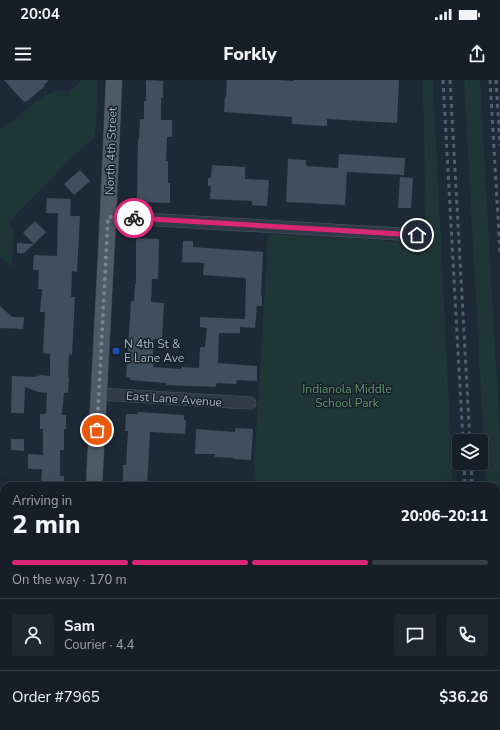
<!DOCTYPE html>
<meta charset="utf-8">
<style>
body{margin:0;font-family:"Nunito Sans",sans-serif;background:#1f2730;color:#f1f3f6;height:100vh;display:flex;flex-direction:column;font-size:15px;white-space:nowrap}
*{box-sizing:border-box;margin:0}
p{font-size:13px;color:#9ea2a8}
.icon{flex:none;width:22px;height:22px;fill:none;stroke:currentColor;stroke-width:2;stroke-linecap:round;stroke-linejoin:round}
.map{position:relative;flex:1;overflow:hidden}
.panel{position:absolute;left:0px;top:402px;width:500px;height:248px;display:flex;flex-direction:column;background:#161f28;border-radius:12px 12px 0 0;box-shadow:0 4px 16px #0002,0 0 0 1px #353d45}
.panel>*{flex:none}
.fabs{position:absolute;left:452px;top:354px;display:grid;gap:8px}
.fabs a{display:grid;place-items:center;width:36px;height:36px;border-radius:4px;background:#161f28;box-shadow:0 4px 16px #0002,0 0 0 1px #353d45;font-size:20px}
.pin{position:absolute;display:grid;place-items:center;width:34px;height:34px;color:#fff;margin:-17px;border:2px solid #fff;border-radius:50%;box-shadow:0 1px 4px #0007}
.courier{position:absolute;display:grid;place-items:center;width:40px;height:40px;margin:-20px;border:3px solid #db2777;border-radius:50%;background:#fff;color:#222;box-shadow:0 1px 5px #0007}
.overview em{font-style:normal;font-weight:800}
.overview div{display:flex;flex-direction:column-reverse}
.overview{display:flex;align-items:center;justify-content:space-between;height:68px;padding:0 12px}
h1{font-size:26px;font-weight:800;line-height:30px}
.bar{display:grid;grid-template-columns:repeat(4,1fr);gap:6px 4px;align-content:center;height:48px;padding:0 12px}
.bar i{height:5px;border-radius:3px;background:#353d45}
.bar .active{background:#db2777}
.bar p{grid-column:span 4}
.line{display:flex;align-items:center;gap:10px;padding:0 12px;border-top:1px solid #353d45}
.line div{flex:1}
.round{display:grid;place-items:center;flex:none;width:42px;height:42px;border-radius:4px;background:#1f2730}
.status{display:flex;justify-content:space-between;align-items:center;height:28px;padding:0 20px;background:#161f28;direction:ltr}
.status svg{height:11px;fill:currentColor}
header{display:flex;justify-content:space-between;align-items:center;height:52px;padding:0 12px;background:#161f28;font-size:18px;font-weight:800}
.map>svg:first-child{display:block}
.green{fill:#1f3637}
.building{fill:#404e5f}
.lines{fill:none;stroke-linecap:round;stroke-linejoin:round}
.minor-casing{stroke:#4e5865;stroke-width:13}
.major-casing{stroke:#3a4450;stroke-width:17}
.minor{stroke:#313b47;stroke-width:12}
.major{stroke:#4e5a67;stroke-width:16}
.rail{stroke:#525f6f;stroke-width:3;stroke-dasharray:4 4;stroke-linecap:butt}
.done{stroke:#798493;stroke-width:4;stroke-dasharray:0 7.2}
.route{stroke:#db2777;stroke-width:5}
.transit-dot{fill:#1a4fb4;stroke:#17202b;stroke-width:1.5}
.labels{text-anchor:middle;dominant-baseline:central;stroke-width:3;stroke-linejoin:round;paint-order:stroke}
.street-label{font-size:12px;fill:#aab5c5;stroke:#17202b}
.poi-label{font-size:12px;fill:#aab5c5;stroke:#17202b;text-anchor:start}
.park-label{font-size:12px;fill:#61966b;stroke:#17202b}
</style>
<div class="status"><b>20:04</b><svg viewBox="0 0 49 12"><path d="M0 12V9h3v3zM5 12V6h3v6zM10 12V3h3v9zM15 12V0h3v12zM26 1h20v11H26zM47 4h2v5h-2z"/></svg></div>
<header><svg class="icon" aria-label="menu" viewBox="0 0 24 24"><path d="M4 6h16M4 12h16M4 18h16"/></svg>Forkly<svg class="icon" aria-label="share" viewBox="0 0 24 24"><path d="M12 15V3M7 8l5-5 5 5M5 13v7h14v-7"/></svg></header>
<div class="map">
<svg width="500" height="650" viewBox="0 0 500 650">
<rect width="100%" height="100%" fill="#1d2936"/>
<!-- green -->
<path class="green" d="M82,0H98L96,45L95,59L83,67L73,76L9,142L13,150L14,154L12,187L0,178V50L45,15L60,10L68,12Z
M422,0H433L453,406H253L268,154L425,163L424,39Z
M464,0H480L500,355V650H498L496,591V406H486Z
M177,646H458V650H177Z"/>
<!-- building -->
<path class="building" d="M4,0H49L44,5L45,6L26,22V21L24,22Z
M146,0L163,1V18H161V40H172V57H167L166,81H168V103H170V123L137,122L138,59H139L140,39H144V21H146Z
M227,0H277L294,1V0H399L397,43L327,39V46L292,44V37L224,32L225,17H226Z
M339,74L405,78L404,95L347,92L345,125L286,122L288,79L306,80V86L338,88Z
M212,85L245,87V99L269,100L267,126L252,125V121L210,119L211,106H208V98H211Z
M80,90L90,101L74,115L64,104Z
M400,97L413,98L411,128H398Z
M47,118L71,119L70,136H80L77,192L72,191L71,217H75L72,275L69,274L68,297H69L68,313H64L62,335H66V349H64V370H60V396H64V406H41L42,389H28V374L43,375V349H40V334H46L47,313L39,312L25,307L24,333H11L12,296L36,297L37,296L41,295L50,296V274L43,273L45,232H40L42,209H38L39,190H33L34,175L57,176L58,133H46Z
M35,141L46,152L34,164L23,153Z
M138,158L159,159L158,199H152L151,222L164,223L162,259H153V287L181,289L182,287L199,288L200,267H205L207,248L200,247V237L223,238L244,239H245L246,199H245V198L203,195L204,183L182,182L183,161H193V167L263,172L261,216H262V226H257L255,248L240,247V253H219L218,283L257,286V301L237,300L236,304L217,303L215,307L166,305V303L130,300V298L126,297L131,221H134L135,204H136V159H138Z
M17,163L34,164L24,173H17Z
M0,226L12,237H24L23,249L0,248Z
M138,332L184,335V340H186L185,354L150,352L147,406H123V385H126L128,351H125L126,334H138Z
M235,348L253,349L251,380L233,379L234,378L215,377V374H195L196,349L235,352Z
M11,359H24V371L11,370Z"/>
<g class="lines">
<defs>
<path id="minor" d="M108,137L417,155
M99,314L250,323
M0,486H4"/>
<path id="major" d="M94,406L108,137L114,0
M81,650L82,646"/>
</defs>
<!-- minor casing -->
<use href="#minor" class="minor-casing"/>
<!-- major casing -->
<use href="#major" class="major-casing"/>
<!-- minor -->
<use href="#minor" class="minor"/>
<!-- major -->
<use href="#major" class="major"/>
<!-- rail -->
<path class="rail" d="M443,0L463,361
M450,0L470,361
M490,0L500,172
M496,0L500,65
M464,383L465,406
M471,383L472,406
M484,646L485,650
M471,650V646"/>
</g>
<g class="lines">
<!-- done -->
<path class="done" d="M97,350L108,137L134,138"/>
<!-- route -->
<path class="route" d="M134,138L417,155"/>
</g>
<!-- markers -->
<rect class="transit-dot" x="112" y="267" width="8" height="8" rx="2"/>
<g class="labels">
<!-- street labels -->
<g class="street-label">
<text transform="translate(111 71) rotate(-88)">North 4th Street</text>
<text transform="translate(174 319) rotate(4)">East Lane Avenue</text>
</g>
<!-- poi labels -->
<g class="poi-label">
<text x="124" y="264">N 4th St &amp;<tspan x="124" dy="14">E Lane Ave</tspan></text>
</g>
<!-- park labels -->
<g class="park-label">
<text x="347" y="309">Indianola Middle<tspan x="347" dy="14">School Park</tspan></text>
</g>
</g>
</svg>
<div class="fabs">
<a><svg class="icon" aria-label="layers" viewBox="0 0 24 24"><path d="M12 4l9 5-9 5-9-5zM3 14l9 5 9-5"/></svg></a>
</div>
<div class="pin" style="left:97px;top:350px;background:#ea580c"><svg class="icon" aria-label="bag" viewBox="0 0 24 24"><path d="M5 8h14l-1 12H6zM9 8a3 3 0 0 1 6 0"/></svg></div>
<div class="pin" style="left:417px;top:155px;background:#1f2937"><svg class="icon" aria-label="home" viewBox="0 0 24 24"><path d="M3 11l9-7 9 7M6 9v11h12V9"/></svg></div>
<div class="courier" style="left:134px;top:138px"><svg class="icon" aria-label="bike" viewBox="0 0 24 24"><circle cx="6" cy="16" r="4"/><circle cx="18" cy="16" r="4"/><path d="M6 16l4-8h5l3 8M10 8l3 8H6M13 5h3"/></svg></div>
<section class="panel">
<div class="overview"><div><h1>2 min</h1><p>Arriving in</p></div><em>20:06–20:11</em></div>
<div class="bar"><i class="active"></i><i class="active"></i><i class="active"></i><i></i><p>On the way · 170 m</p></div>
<div class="line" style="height:72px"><a class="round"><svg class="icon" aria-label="person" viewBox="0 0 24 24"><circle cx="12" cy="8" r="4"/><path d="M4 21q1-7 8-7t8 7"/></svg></a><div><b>Sam</b><p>Courier · 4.4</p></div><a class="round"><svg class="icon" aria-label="chat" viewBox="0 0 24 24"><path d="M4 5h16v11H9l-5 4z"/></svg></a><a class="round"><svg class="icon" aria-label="phone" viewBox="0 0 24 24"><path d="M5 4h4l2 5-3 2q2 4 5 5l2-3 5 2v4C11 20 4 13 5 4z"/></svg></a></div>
<div class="line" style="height:52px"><div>Order #7965</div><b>$36.26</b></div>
</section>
</div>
